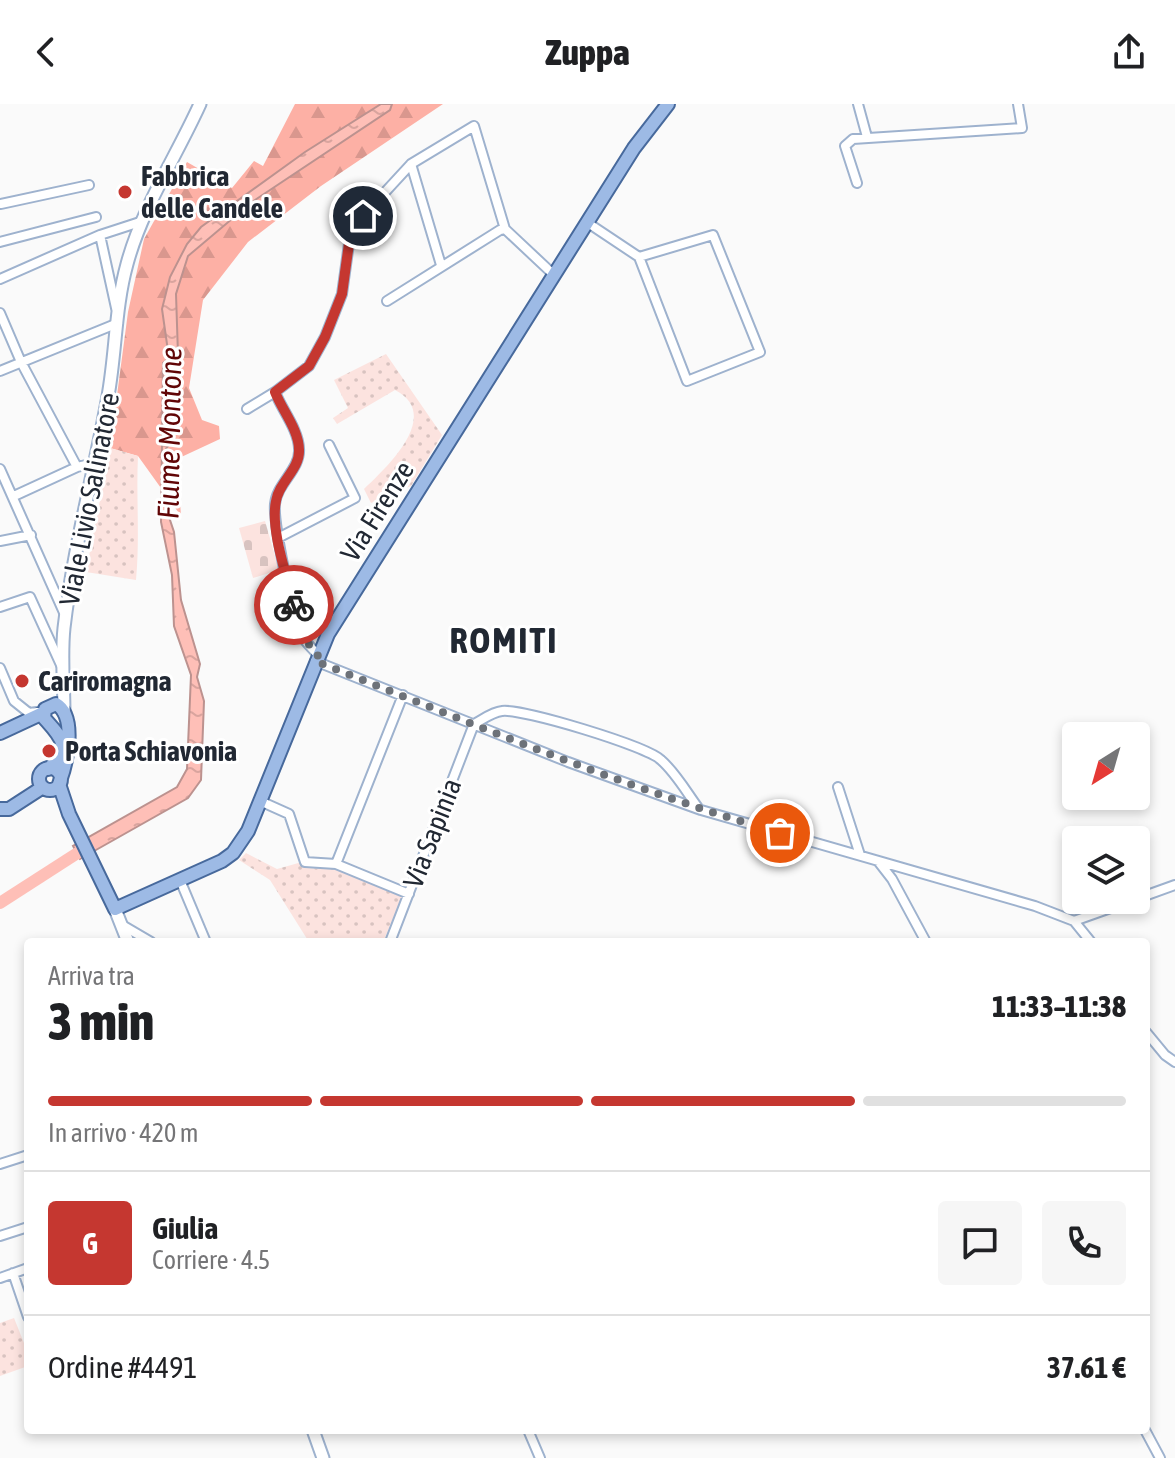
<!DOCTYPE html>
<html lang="it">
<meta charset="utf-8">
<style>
body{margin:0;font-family:"Asap Condensed",sans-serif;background:#f6f6f6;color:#202124;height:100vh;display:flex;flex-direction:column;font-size:30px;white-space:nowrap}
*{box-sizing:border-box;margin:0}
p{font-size:26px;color:#757577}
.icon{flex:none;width:44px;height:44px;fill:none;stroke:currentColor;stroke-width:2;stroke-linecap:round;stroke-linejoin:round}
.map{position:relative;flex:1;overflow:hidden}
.sheet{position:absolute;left:24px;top:834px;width:1126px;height:496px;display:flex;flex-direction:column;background:#fff;border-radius:8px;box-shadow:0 4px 12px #0003}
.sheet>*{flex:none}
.needle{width:52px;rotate:217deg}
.fabs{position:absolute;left:1062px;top:618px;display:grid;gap:16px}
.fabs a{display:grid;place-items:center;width:88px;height:88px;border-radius:8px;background:#fff;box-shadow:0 4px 12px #0003;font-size:40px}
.pin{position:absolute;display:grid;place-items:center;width:68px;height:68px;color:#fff;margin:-34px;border:4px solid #fff;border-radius:50%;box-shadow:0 2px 8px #0007}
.courier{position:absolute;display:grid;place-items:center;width:80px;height:80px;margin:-40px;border:6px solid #c53730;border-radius:50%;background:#fff;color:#222;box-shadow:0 2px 10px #0007}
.head em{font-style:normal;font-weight:800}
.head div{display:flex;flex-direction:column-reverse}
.head{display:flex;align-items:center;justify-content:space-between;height:136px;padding:0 24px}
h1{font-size:52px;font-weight:800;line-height:60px}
.bar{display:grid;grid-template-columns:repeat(4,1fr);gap:12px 8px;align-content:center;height:96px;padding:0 24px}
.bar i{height:10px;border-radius:6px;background:#e0e0e0}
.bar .active{background:#c53730}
.bar p{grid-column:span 4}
.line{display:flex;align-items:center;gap:20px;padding:0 24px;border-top:2px solid #e0e0e0}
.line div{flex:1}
.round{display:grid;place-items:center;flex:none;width:84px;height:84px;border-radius:8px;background:#f6f6f6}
header{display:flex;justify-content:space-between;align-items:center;height:104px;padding:0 24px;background:#fff;font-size:36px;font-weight:800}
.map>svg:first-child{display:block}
.forest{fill:url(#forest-firs)}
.cemetery{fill:url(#cemetery-stones)}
.park{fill:url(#park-dots)}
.water{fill:url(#water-ripples);stroke:#bc928f;stroke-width:2}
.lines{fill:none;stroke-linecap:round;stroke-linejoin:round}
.river{stroke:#febfb7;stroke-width:12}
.minor-casing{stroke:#9eb2ce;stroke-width:12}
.secondary-casing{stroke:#9eb2ce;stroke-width:15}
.primary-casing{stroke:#47699c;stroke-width:16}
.minor{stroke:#fff;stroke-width:8}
.secondary{stroke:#fff;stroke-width:11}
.primary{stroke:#9dbae5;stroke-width:12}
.done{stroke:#6d7279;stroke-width:8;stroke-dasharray:0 14.4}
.route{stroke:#c53730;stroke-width:10}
.poi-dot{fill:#c53730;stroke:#fff;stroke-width:3}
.labels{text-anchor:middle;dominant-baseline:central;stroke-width:6;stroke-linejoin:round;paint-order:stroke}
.poi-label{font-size:28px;font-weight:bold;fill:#212833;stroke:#fff;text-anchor:start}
.street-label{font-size:28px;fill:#212833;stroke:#fff}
.water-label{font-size:30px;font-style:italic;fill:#610506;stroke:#fff}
.district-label{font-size:36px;font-weight:bold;letter-spacing:2px;fill:#212833;stroke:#fff}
</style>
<header><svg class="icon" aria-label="back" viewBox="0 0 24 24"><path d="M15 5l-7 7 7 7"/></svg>Zuppa<svg class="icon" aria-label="share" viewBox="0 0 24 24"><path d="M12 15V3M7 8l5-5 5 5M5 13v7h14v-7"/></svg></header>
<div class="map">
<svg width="1175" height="1354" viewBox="0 0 1175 1354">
<defs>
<pattern id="forest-firs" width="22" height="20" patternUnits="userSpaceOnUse" patternTransform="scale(2)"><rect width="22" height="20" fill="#fdb0a5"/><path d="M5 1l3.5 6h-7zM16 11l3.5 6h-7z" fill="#d9978e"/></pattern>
<pattern id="cemetery-stones" width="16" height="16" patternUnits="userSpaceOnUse" patternTransform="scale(2)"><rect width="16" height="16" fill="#fce3df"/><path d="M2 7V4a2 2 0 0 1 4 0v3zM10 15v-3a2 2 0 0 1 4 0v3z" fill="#d8c3c0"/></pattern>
<pattern id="park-dots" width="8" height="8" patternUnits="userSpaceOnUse" patternTransform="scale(2)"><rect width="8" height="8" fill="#fce3df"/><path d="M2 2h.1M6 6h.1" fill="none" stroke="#d8c3c0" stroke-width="1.8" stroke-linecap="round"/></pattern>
<pattern id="water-ripples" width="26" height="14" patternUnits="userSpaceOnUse" patternTransform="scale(2)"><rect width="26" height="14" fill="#febfb7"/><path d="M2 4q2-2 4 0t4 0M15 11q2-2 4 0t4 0" fill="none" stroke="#d9a49e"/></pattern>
</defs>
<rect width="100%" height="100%" fill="#fafafa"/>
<!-- forest -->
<path class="forest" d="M295,0H443L321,82L248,138L203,196L189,284L202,316L219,322L220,335L177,355L181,412L138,352L110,344L128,208L144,135L187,58L232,84L254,57L263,62Z"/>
<!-- cemetery -->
<path class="cemetery" d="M265,417L279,466L253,474L239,424Z"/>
<!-- park -->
<path class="park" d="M386,250L442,331L411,382L371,399L364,385C387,363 443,311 395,286L337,320L333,314L348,304L334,276Z
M110,344L138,352C136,393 140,434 136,476L86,468Z
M246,749L277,765L302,758L304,764L334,765L402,793L383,838H309L270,776L239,756Z
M14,1214L28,1249V1262L0,1272V1219Z"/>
<!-- water -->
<path class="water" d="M381,0H392L390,6L252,98L188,152L176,190L178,251L169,262L173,334L166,345L167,407L174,428L181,496L200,560L197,573L204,597L201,676L188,694L80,755L73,742L177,683L187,665L191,571L174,522L172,471L161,418L163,259L169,254L162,205L170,173L187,140L201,123L305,48Z"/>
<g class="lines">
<!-- river -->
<path class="river" d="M0,799L90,741"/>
<defs>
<path id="minor" d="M858,0L867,33
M411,60L441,161
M857,79L845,42L853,35L1022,24L1018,0
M1,100L89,81
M588,119L639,153
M100,131L116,204
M713,131L760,248L687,277L639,153Z
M0,138L96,113
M0,175L100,131L143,117
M387,197L500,126L505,125
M0,209L21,258L77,363
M0,267L118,219
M247,305L275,288
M0,365L66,513
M14,392L77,363L95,359
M278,434L355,394L329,341
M0,437L31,431
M0,503L30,493L61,561
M318,551C313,545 306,539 302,532C293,517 273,418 275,400C277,379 301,365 299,344C298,325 282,306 275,288L309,262L325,233L342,190L351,125L411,60L474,22L505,125L554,171
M315,557L568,658L701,706L1035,802L1074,817L1091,838
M0,564L14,597L29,609L37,608
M403,591L336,760L409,790
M838,683L860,751
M260,697L289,710L305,758L336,760
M878,757L892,775L926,838
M180,776L206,838
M1136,795L1175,781
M1074,817L1133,796
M122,821L151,838
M390,838L474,620C482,616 492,608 502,607C521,604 647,642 661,656C676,669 687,689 699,705
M1146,928L1165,951L1175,958
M0,1060L28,1051
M0,1132L28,1123
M13,1169L28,1213
M0,1174L28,1164
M528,1326L540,1354
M1145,1326L1160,1354"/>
<path id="secondary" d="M64,609C64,581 61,552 64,524C73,446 94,369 108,292C116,248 115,203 127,160C142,104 176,53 200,0
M115,805L128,838
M313,1326L323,1354"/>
<path id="primary" d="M0,629L43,609
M39 675a11 11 0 1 1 22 0a11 11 0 1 1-22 0Z
M48,665C74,644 60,632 44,614L45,605L56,600C77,612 67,658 60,677
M59,680L69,710L115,805L222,757L233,749L248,727L328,530L634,44L668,0
M0,705H9L43,683"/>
</defs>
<!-- minor casing -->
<use href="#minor" class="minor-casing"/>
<!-- secondary casing -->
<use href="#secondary" class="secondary-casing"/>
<!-- primary casing -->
<use href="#primary" class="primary-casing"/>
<!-- minor -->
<use href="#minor" class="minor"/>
<!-- secondary -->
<use href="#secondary" class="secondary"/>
<!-- primary -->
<use href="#primary" class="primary"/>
</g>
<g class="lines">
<!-- done -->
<path class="done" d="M294,501L301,531L318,551L315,557C469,618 621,683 780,729"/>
<!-- route -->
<path class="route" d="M294,501C287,472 270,426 276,397C279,378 300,365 299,346C299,326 282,306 275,288L309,262L325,233L342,190L351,125L363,112"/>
</g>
<!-- markers -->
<g class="poi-dot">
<circle cx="125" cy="88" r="8"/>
<circle cx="22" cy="577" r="8"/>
<circle cx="49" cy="647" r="8"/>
</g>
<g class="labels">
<!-- poi labels -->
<g class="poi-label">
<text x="141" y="72">Fabbrica<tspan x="141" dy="32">delle Candele</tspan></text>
<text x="38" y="577">Cariromagna</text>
<text x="65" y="647">Porta Schiavonia</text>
</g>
<!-- street labels -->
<g class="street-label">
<text transform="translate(89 395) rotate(-79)">Viale Livio Salinatore</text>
<text transform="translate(377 407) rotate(-58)">Via Firenze</text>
<text transform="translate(432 729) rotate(-69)">Via Sapinia</text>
</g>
<!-- water labels -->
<g class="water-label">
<text transform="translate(169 329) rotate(-89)">Fiume Montone</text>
</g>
<!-- district labels -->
<g class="district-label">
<text x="504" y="536">ROMITI</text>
</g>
</g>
</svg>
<div class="fabs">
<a><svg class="needle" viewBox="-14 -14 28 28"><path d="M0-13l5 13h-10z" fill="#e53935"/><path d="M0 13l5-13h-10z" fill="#757577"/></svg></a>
<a><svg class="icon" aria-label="layers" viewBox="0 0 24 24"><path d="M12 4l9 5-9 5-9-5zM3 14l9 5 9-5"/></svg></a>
</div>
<div class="pin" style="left:780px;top:729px;background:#ea580c"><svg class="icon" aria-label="bag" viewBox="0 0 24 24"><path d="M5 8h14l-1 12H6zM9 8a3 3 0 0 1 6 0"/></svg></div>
<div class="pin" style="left:363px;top:112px;background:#1f2937"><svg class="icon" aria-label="home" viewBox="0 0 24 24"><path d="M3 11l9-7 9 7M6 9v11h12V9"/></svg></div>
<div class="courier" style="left:294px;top:501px"><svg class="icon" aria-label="bike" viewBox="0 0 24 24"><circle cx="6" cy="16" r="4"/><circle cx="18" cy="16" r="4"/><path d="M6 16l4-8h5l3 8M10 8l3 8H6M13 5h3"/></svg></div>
<section class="sheet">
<div class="head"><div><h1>3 min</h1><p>Arriva tra</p></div><em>11:33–11:38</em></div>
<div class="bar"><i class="active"></i><i class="active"></i><i class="active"></i><i></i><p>In arrivo · 420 m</p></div>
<div class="line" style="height:144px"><b class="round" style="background:#c53730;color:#fff">G</b><div><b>Giulia</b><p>Corriere · 4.5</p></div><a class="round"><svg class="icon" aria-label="chat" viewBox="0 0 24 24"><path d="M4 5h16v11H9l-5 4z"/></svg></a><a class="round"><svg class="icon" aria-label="phone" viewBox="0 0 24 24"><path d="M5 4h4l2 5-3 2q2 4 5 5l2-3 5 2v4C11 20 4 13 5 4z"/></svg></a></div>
<div class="line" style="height:104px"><div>Ordine #4491</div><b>37.61 €</b></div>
</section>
</div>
